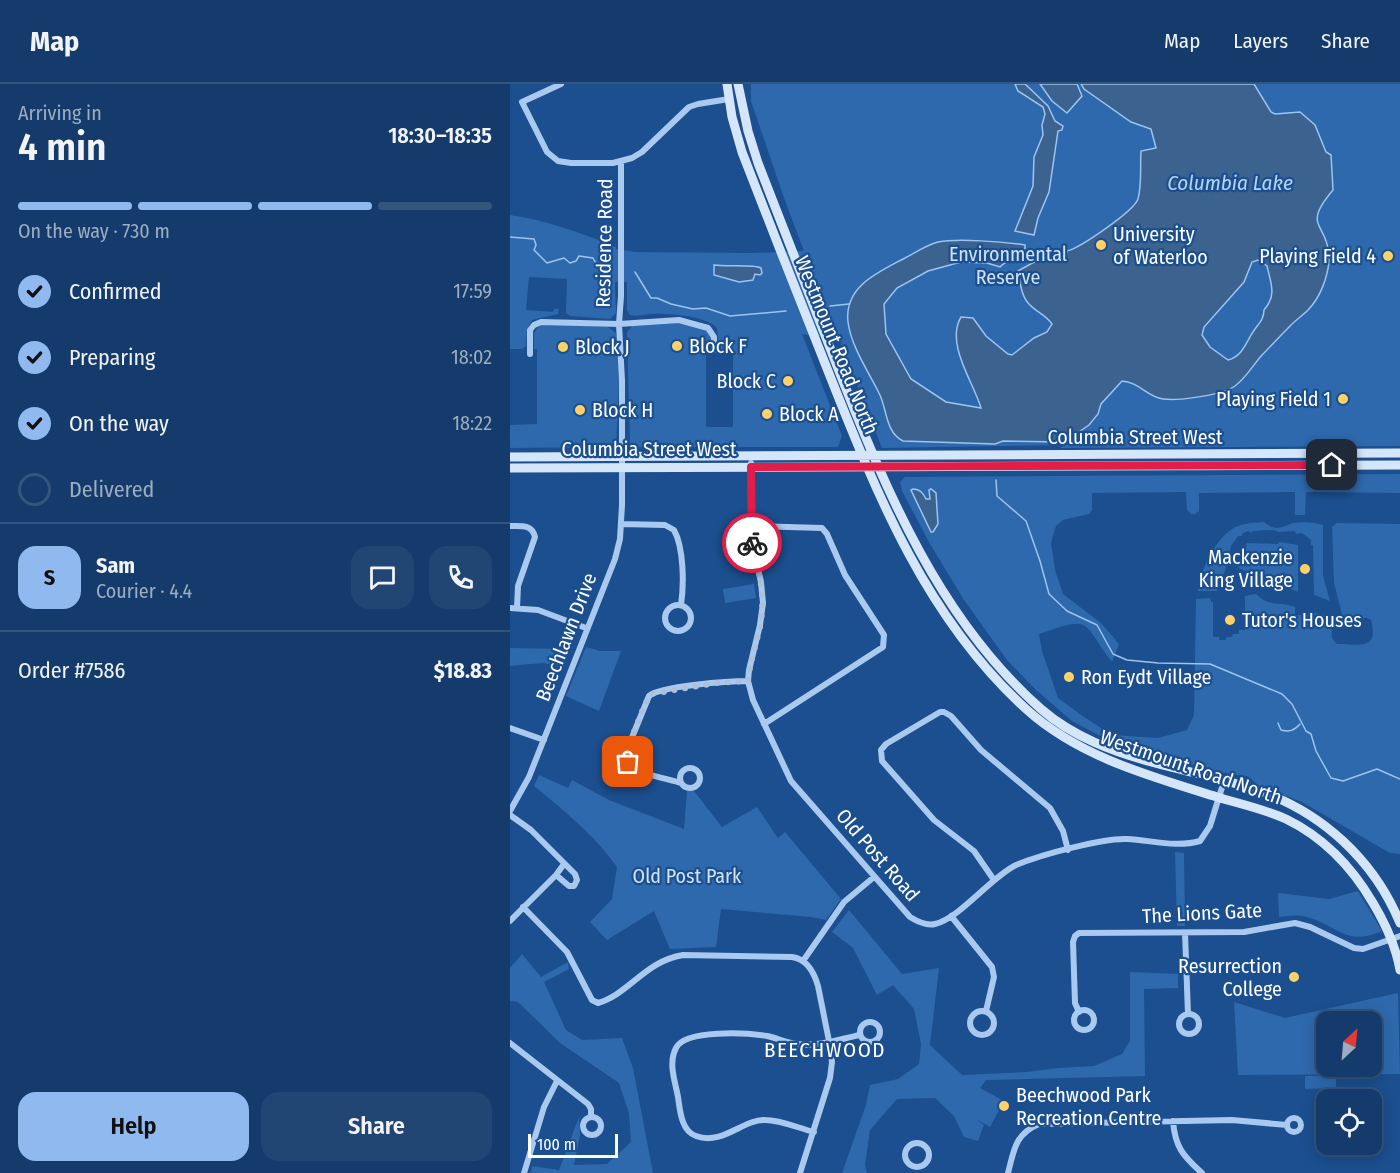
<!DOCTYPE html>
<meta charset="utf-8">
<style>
body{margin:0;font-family:"Fira Sans Condensed",sans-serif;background:#214673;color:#f1f3f6;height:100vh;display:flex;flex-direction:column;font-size:22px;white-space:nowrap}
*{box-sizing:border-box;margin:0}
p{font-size:20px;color:#9dadc1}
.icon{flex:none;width:33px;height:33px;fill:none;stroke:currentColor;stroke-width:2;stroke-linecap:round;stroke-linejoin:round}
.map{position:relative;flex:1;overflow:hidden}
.drawer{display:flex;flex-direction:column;background:#143b6b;width:510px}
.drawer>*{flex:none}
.needle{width:39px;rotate:26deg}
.tools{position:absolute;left:806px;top:927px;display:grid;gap:12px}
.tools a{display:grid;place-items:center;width:66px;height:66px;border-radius:12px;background:#143b6b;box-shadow:0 3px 15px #0003,0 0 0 2px #33557e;font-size:30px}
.scale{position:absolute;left:18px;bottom:15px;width:90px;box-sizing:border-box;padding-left:6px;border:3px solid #fff;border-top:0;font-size:16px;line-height:21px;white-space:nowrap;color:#fff;-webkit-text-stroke:4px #1b4f8f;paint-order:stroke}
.pin{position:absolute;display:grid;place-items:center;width:51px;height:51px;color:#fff;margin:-26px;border-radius:12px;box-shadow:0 3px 9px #0006}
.courier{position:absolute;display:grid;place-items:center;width:60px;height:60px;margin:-30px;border:4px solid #e11d48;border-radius:50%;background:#fff;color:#222;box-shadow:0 2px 8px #0007}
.headline em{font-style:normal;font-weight:600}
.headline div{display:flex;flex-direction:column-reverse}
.headline{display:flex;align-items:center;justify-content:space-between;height:102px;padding:0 18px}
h1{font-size:39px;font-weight:600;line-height:45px}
.bar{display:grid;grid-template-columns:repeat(4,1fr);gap:9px 6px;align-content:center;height:72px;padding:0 18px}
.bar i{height:8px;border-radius:4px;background:#33557e}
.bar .selected{background:#90b9f0}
.bar p{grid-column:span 4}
.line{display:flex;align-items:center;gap:15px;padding:0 18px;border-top:2px solid #33557e}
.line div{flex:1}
.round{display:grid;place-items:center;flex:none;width:63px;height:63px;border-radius:18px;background:#214673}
ol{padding:0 18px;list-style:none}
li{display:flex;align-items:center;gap:18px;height:66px}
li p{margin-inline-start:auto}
li .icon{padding:6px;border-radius:50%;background:#90b9f0;color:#111;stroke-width:4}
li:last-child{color:#9dadc1}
li i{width:33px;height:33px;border:3px solid #33557e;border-radius:50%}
.button{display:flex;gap:12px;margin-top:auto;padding:12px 18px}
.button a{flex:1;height:69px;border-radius:18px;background:#90b9f0;color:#111;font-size:24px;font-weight:600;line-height:69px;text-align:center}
.button a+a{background:#214673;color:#f1f3f6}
header{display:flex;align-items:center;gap:36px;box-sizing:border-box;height:84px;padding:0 30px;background:#143b6b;border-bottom:2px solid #33557e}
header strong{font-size:28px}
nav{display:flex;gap:33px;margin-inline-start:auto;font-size:21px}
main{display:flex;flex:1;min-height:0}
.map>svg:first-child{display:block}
.green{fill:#2e69ad;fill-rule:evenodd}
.water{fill:#3c6290;stroke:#9cc4f0;stroke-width:1.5;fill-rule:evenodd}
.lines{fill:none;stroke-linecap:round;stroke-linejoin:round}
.stream{stroke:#9cc4f0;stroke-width:1.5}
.minor{stroke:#a9c9ee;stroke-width:6}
.secondary{stroke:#d6e6fa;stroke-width:9}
.done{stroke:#afc1d8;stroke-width:6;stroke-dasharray:0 10.8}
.route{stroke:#e11d48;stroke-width:8}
.poi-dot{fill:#ffd166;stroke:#1b4f8f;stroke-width:2}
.labels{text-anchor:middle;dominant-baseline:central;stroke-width:4.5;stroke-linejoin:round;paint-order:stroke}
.poi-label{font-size:20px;fill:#fff;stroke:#1b4f8f;text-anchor:start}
.street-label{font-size:20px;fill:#fff;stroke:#1b4f8f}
.park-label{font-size:20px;fill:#cfe3fa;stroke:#1b4f8f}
.water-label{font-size:21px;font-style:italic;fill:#b5d3f5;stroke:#1b4f8f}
.neighbourhood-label{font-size:21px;letter-spacing:1.5px;fill:#fff;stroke:#1b4f8f}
</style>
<header>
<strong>Map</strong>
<nav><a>Map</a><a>Layers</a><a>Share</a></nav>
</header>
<main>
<section class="drawer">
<div class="headline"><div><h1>4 min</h1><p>Arriving in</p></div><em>18:30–18:35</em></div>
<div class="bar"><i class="selected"></i><i class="selected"></i><i class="selected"></i><i></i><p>On the way · 730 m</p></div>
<ol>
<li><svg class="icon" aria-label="check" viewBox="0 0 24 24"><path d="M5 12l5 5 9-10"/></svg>Confirmed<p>17:59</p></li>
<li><svg class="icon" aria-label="check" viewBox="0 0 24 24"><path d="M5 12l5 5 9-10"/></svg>Preparing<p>18:02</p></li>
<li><svg class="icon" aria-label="check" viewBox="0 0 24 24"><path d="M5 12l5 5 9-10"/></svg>On the way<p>18:22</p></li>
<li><i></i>Delivered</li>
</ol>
<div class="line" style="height:108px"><b class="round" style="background:#90b9f0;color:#111">S</b><div><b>Sam</b><p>Courier · 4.4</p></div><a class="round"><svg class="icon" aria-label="chat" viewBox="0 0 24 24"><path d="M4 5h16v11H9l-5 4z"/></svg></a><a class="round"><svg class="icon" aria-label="phone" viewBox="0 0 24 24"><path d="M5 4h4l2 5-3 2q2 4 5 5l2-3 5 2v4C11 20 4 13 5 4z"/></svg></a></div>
<div class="line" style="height:78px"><div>Order #7586</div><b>$18.83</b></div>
<div class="button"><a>Help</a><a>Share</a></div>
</section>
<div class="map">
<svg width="890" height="1089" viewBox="0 0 890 1089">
<rect width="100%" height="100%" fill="#1b4f8f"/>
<!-- green -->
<path class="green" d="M241,0H890V362L550,364L554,361L372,364L329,255L292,250L332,352L328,363H120L117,248L122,242L167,239L194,244L201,252V268H196V343H223V268H209L207,244C196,232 159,229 143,230C135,230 127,233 120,231L117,226V198H105L106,229L100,235L60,232L56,229L57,195L19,193L16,226L43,228L44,225H49L48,230L22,236L17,245L16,262L12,265H0V131C37,136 71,149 106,163V165L125,168L243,169L294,167L274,114L241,17Z
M34,240L98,243L106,249L109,298L106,363L0,364V341L27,340V265H24V249L28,243Z
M890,390V409L796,408L795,431H785V408L689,409V427L685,430H681L677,426L676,408L582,409V426L579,430L553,436L546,442L541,459L545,486L553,510L591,539L609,560L602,578C571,537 583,531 529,550L532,567L548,614L574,633L602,651L648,654L677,646L684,631L686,515L700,514L701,518H703V553H709V556H716V553H722L723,550H729V546H735V512L746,510C760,524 770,517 785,523V531H796L799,528L821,532L822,554L827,560C845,559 870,569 861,536L857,534H833L824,499L822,443L827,439L890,440V770L880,769L792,718L748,701L737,692L719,690L629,668L594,654L562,637L525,605L497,576L454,516L420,460L392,407L390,398L395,393Z
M754,438C763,446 770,445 780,440C787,437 806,438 813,441V492L820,517L804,511L803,461H801V456L792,449L786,450L785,447L769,448C761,444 751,447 742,447V449L738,447L732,450V452H728L721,462L717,481L707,507H688C690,487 704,457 722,445C731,439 742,439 754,438Z
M769,458L788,461V508L728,484L732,478L737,459L768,460Z
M244,500L246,514L215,519L213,505Z
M76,563L90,567H111L89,627L56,612Z
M0,564L58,565L51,582L32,579L0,582Z
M29,691L58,704L62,696L99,716L174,745L177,707H184L212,743L247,723L268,754L275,748L331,815L316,836L301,833L211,825L206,863L160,865L144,827L97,856L80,838L102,815L107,783C84,751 55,727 24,702Z
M665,768L674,769L675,842H667Z
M848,807L872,847C836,863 829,842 797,833C788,830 779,832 769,833L768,809L819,815Z
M339,826L392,890L429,884L420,961L452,991L517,988L548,984L584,982L612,970L620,957V888L668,890V904L634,905L635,992L476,996L470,1004L494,1017L480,1043L466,1035L474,1041L468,1057L454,1053L444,1032L425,1014L387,1015L360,1046L355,1081L357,1089H332L356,1021L360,1001L388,995L409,980L411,960L404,925L383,901L367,911L343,864L322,848Z
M12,870L31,893L58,878L59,885L34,898L56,946L72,956L112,954L123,984L143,1089H21L22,1082L49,1086L69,1033L70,1051L64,1081L97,1080L121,1058L119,1029L109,999L50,959L8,918L0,917V884Z
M888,909L890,990L728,991L724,918L775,934ZM816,938H861V982H816Z
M826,991V1004L795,1005V992Z"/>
<!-- water -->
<path class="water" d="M505,0H515L538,22L545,37L553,42L552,46L548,47L539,108L528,134L524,151L505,147L523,102L524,73L533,51L532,41L535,30L533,23L508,7Z
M530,0H567L572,12L557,29L542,17Z
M571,0H744L761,28L765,30L790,28L805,41L816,68L821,71L823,106C790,145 819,137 819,176C818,193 810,214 798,226C793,231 786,236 781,241C771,251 762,261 752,271C743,281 736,294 725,302C713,311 668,317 653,315C637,313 629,298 612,297L591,320L588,330L579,341L554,358L493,357L485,360L393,357C375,348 377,324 369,309C358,287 341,262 338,238C334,202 369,188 395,174C405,169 416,161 428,158C449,154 493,158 515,161V164C509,174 498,174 490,183L477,179L451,178L418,187L387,204L374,220L376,250L401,295L436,318L471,324C464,299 435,260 451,233L463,234L476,252L498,270L502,271L524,254L537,248L542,240C536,231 526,228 519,220C511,212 510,197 508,187L526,177L556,172L557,167C570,164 624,127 628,115C632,101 630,82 631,67L646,64L641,45L621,38L574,5ZM748,176L757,182C761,200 767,211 754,226C754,236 748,240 743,248C736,258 733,272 718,276L700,263L692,251L694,243L734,198L742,178Z
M204,181C216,183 244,180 251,184L252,189L250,191L245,190L243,196L229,198L204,191Z
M403,405C410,405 413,409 416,415H420L419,406L421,405L426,409L428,440L423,448H421L401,406Z"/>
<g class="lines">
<!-- stream -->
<path class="stream" d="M0,153L24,155L26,161L24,166L37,179L54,174L60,179L66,177L69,172L83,174L89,185L98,184
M125,188L141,214H147L161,220L183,225L196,224L220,232L276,227
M320,222L339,220
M486,396L487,412L516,437L530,477L539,510L557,527L587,541L603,570L617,576L648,579L700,580L772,610L782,620L796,647L801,650L806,667L821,694L833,697L867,685L890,695
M768,639L771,646C779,648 784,647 790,640"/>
<!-- minor -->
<path class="minor" d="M51,0L12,18L37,68L48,77L61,79H103L122,74L132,68L179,23L188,20L219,15
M20,270V246L24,241L31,238L109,240L169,236L198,244L204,253V266
M241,379L242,459L251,498L253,519L250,541L239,586L238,597L243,616L281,697L400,833C408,838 416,842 425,840C449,835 481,793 506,781C530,771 592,754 617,755C641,756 666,764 690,757L700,742L714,697
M112,440L155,441L164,446C174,464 174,501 171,521
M0,442C11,442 22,440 25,453L8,502L7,524
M242,442L312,444L317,450L335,491L374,551L373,563L254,640
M155 534a13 13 0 1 1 26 0a13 13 0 1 1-26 0Z
M0,524L28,526L76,544
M0,644L34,656
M170 694a10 10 0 1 1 20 0a10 10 0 1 1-20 0Z
M171,699C159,695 129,690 120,681C117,678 116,673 116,668L139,612C150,602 220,597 238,597
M0,727L19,693L105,475L110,455L112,421V297L109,240L111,212V78
M0,731L21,746L65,790L67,796L64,802H59L46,791
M484,796L464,767L424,736L372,677L371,666L376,660L430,628H434L441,632L471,666L540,724L553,747L558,766
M13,823L57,868L82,916L88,919C119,910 135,877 173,871L282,873C297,875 304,888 308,902L319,957L322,978L320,994L290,1089
M441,832L482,883L484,893L476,927
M0,837L46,791L54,780
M675,849L678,930
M293,877L334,818L364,793
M564 936a10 10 0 1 1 20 0a10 10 0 1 1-20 0Z
M460 939a12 12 0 1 1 24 0a12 12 0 1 1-24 0Z
M569,928L565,919L563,858L565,852L569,849L734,848L785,839L800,843L844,864L853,865L890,852
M669 940a10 10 0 1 1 20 0a10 10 0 1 1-20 0Z
M350 948a10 10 0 1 1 20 0a10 10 0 1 1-20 0Z
M0,959L78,1020L81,1025V1033
M73 1042a9 9 0 1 1 18 0a9 9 0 1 1-18 0Z
M777 1041a7 7 0 1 1 14 0a7 7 0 1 1-14 0Z
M663,1037C665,1063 673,1072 692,1089
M304,1048C288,1044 271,1036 255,1036C233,1035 212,1062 186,1052C171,1047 170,1026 168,1013C165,997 158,979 166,964C175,945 238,949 257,952C267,954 277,959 288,960C308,963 330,955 350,951
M395 1071a12 12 0 1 1 24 0a12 12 0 1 1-24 0Z
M14,1089L34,1023L47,997
M498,1089C504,1066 505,1050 529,1040L722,1036L777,1041"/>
<!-- secondary -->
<path class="secondary" d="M217,0L222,33L232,68C261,143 290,217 320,292C368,413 417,535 516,625C569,673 640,692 707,713C730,720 754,725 776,735C813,753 842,783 863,819C875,839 886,863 890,886
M228,0L238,47L248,79C275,148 302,218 329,287C377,409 430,536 531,625C563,653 604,668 645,679C679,688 714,695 747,706C812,728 864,776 890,839
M0,373L890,369
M0,384L890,381"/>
</g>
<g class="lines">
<!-- done -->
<path class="done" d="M118,678L116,668L135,620L141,610L207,599L238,597C240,578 246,561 250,543C256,514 249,487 242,459"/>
<!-- route -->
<path class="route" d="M242,459L241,383L822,381"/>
</g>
<!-- markers -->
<g class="poi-dot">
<circle cx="591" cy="161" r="6"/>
<circle cx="878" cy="172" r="6"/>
<circle cx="167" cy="262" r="6"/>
<circle cx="53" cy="263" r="6"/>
<circle cx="278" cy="297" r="6"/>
<circle cx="833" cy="315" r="6"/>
<circle cx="70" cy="326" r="6"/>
<circle cx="257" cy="330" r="6"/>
<circle cx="795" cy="485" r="6"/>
<circle cx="720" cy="536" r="6"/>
<circle cx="559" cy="593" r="6"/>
<circle cx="784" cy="893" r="6"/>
<circle cx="494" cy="1022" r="6"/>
</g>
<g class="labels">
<!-- poi labels -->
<g class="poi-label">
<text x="603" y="150">University<tspan x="603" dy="23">of Waterloo</tspan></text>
<text x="866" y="172" text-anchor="end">Playing Field 4</text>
<text x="179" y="262">Block F</text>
<text x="65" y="263">Block J</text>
<text x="266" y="297" text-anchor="end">Block C</text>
<text x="821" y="315" text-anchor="end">Playing Field 1</text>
<text x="82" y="326">Block H</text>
<text x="269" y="330">Block A</text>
<text x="783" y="473" text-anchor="end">Mackenzie<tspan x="783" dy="23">King Village</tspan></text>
<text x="732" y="536">Tutor's Houses</text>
<text x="571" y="593">Ron Eydt Village</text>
<text x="772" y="882" text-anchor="end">Resurrection<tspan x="772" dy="23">College</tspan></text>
<text x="506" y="1011">Beechwood Park<tspan x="506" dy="23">Recreation Centre</tspan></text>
</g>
<!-- street labels -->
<g class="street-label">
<text transform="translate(94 159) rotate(-89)">Residence Road</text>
<text transform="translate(327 261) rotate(68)">Westmount Road North</text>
<text x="625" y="353">Columbia Street West</text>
<text x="139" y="365">Columbia Street West</text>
<text transform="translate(56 553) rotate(-69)">Beechlawn Drive</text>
<text transform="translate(681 683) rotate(19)">Westmount Road North</text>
<text transform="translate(368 771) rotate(49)">Old Post Road</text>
<text transform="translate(692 829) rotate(-3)">The Lions Gate</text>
</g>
<!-- park labels -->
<g class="park-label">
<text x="498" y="170">Environmental<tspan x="498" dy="23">Reserve</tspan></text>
<text x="177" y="792">Old Post Park</text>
</g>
<!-- water labels -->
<g class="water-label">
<text x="720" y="99">Columbia Lake</text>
</g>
<!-- neighbourhood labels -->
<g class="neighbourhood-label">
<text x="315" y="966">BEECHWOOD</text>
</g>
</g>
</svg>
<div class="tools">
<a><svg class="needle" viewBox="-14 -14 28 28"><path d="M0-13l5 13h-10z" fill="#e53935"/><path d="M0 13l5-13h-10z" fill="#9dadc1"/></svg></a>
<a><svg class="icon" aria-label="locate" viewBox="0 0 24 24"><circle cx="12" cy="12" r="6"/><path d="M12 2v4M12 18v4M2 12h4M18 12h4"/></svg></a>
</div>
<div class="scale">100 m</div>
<div class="pin" style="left:118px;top:678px;background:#ea580c"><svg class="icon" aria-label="bag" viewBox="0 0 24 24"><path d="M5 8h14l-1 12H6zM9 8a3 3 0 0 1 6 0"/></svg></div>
<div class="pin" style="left:822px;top:381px;background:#1f2937"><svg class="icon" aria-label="home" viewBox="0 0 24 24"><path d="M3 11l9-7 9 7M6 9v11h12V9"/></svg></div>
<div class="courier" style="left:242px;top:459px"><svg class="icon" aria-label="bike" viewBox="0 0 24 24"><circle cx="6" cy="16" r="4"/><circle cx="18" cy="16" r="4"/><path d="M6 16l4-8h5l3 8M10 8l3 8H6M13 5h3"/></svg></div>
</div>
</main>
